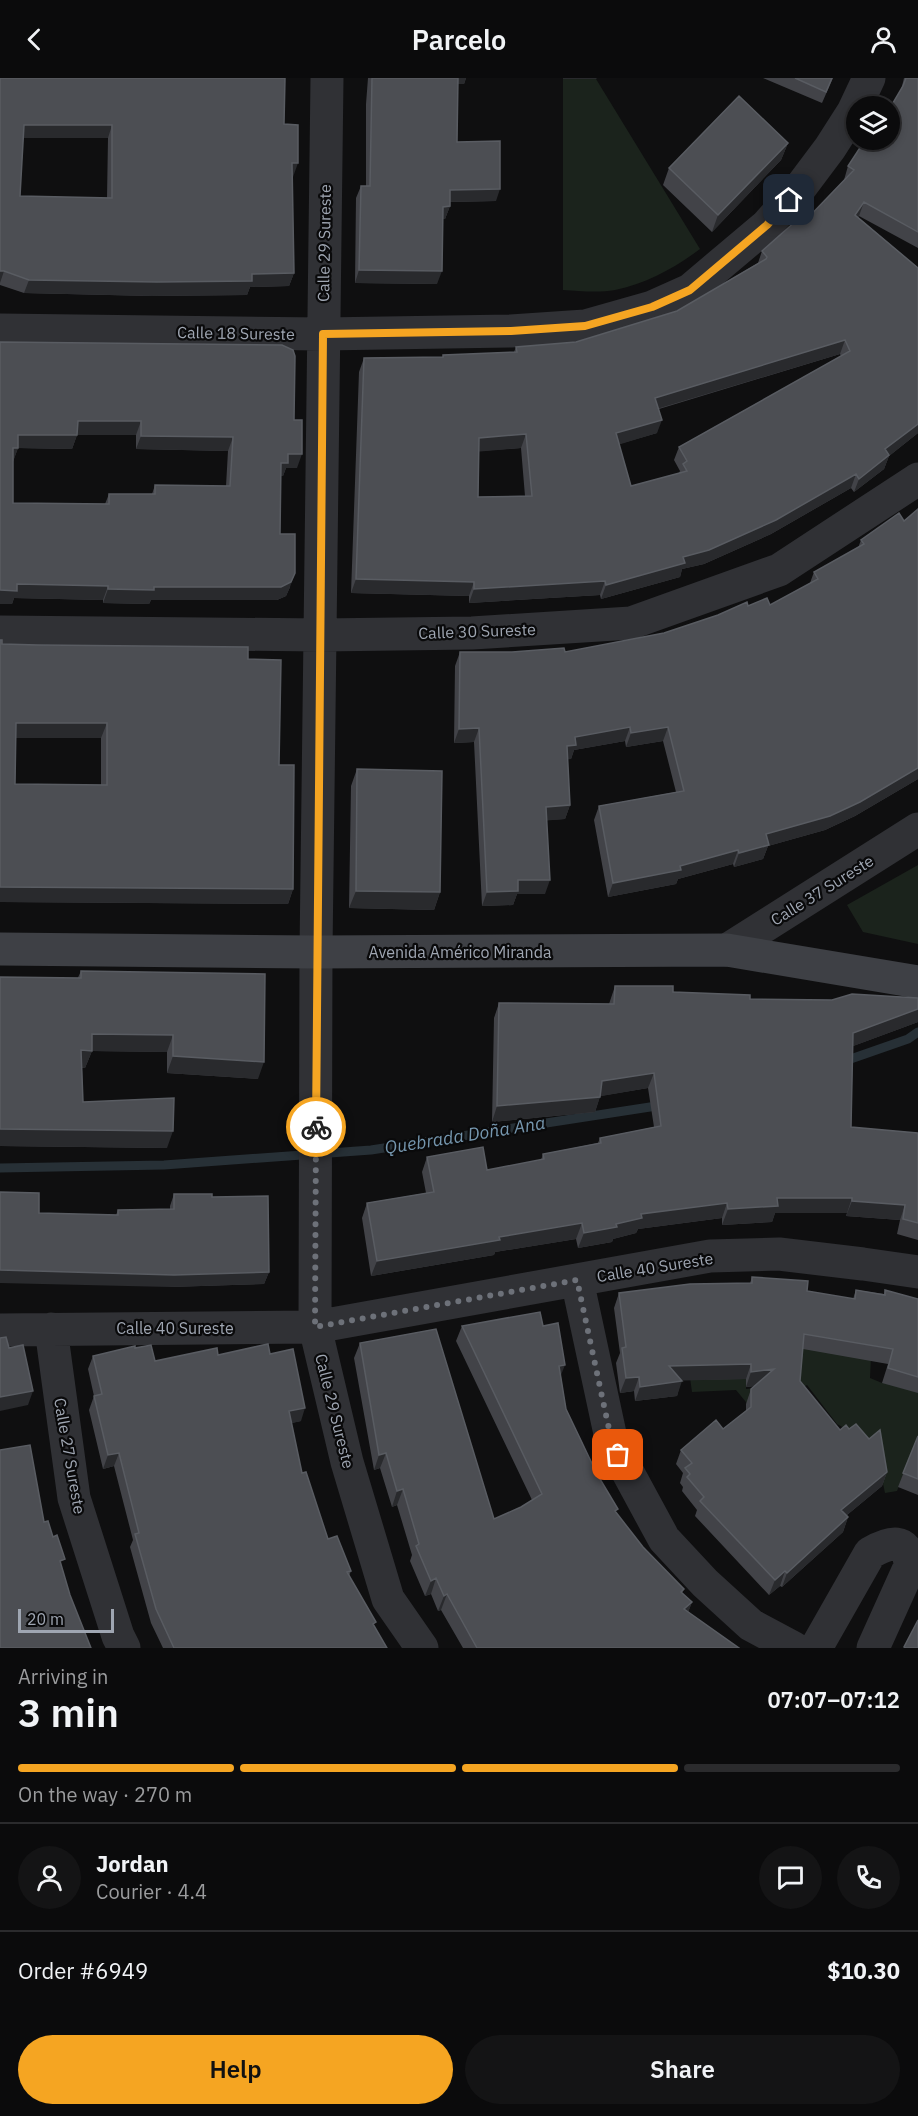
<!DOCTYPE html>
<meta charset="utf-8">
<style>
body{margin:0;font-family:"IBM Plex Sans",sans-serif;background:#141415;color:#f1f3f6;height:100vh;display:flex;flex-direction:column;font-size:22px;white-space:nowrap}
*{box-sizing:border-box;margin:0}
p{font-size:20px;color:#9a9b9d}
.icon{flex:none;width:33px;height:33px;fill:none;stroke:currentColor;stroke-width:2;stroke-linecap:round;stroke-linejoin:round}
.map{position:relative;height:1570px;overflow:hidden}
.drawer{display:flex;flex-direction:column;background:#0b0b0c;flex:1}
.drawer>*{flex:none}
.buttons{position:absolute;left:846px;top:18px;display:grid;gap:12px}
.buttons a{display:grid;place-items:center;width:54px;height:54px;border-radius:50%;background:#0b0b0c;box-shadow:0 3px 9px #0003,0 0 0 2px #2b2b2d;font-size:30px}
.scale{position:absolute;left:18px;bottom:15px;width:96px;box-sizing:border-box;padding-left:6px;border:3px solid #9fa6b2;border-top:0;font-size:16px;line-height:21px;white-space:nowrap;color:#9fa6b2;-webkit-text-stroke:4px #0a0a0b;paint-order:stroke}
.pin{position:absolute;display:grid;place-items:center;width:51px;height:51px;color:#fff;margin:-26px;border-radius:12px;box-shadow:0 3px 9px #0006}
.courier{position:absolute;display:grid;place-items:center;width:60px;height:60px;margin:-30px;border:4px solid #f5a522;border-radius:50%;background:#fff;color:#222;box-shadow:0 2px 8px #0007}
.summary em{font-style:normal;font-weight:600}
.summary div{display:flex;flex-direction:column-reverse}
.summary{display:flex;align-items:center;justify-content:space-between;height:102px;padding:0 18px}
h1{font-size:39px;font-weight:600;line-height:45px}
.bar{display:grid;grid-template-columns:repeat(4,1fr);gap:9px 6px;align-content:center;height:72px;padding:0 18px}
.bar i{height:8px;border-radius:4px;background:#2b2b2d}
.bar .on{background:#f5a522}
.bar p{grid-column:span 4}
.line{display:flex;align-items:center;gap:15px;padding:0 18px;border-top:2px solid #2b2b2d}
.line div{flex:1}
.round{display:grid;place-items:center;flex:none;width:63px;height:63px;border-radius:32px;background:#141415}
.button{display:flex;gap:12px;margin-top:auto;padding:12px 18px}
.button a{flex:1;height:69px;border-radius:36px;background:#f5a522;color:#111;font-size:24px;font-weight:600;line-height:69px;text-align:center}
.button a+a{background:#141415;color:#f1f3f6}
header{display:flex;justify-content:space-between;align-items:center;height:78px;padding:0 18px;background:#0b0b0c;font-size:27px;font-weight:600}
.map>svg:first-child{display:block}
.green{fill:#1b231c}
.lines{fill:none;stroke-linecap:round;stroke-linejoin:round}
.stream{stroke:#273036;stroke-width:9}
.street{stroke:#303135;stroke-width:33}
.secondary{stroke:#3e4045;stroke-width:33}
.wall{fill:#424348;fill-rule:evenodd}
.shaded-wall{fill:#292a2d}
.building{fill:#4c4e53;stroke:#595c62;stroke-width:1.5;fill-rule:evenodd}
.done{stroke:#6d7179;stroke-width:6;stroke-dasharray:0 10.8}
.route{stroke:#f5a522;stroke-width:8}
.labels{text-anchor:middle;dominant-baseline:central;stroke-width:4.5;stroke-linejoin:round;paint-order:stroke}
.street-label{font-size:16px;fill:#9fa6b2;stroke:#0a0a0b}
.water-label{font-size:18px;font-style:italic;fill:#7596ae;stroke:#0a0a0b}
</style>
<header><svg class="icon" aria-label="back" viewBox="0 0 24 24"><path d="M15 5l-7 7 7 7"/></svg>Parcelo<svg class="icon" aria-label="person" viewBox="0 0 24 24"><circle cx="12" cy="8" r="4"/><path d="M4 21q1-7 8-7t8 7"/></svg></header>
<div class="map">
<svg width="918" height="1570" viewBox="0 0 918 1570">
<rect width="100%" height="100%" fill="#0f0f10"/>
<!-- green -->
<path class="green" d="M563,1H596L700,171C676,189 646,206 615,212C598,215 580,213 563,212Z
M918,787V866L863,854L847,827Z
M747,1214L746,1311L779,1308L805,1234L871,1279L870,1300L882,1305L918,1300V1359L897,1413L885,1415L875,1367L837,1346L807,1307L755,1335L736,1312L692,1314L685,1264Z"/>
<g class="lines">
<!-- stream -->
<path class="stream" d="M842,984L908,961L918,954
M0,1090L164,1087L371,1072L663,1027"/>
<!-- street -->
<path class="street" d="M327,0L316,874L315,1249L347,1384L388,1521L422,1570
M0,252L323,256L511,253L585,248L652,229L690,212L767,147L800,110L830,70L853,34L869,0
M0,554L321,557L472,555L631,545L779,492L918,401
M727,872L918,751
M577,1202L612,1365L664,1461L705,1505L751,1547L794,1570
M51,1251L74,1420L118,1558L124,1570
M0,1252L315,1249L710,1178L779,1176L863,1186L918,1194
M816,1570L870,1475C889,1464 909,1458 910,1488L873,1570"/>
<!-- secondary -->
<path class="secondary" d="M0,871L316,874L727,872L918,904"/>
</g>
<!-- wall -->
<path class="wall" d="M0,0L284,46L292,99L294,195L289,208L250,209L247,217L152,218L24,215L0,207ZM23,60H108L107,120L20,118Z
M368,0H466L464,6H457V64L496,123L450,124V128L445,141H442L437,206L355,205L356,120L361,108H366V26Z
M763,0H833L822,25Z
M904,0H918V170L859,138L858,139L918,190V355L889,378L884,391L854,414L851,410L771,456L704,486L682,491L680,499L601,521L600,517L469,525V518L351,515L359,294L364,280L443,279L514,274L516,269L576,264L677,233L758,185L762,173L802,146L844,102L848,88L868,64L901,12ZM840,276L841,278L679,369L674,382L680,393L679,395L631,408L619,366L657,355L659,331ZM521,370L525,418L478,419L479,373Z
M788,65L781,82L712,154L663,107L669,90Z
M0,264L294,342L297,390H286L283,398H281L280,456L290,509L286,518L277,522H151L149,526L103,525V522L14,520L12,526H0ZM77,357H136V371L228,373L226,408L155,407L152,416H109L105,426L13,425V383L18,370L72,371Z
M918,431V701L855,738L825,752L768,768L763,781L734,789L733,786L678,801L676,806L608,819L594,742L599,728L676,714L663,663L626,669L625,663L574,672L571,681H567L570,727L565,741L547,742L545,816H517L513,827L482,828L474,664L454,665L455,588L460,574H565L664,555L748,528L770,527L810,505L814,494L858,470L861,462L904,443Z
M2,566L248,581L279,687L293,811L288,826L0,824ZM16,660H101V707L15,706Z
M357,691L440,814L434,832L349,830L351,708Z
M81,893L258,1001L167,995V974L92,973L85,990H82L83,1024L167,1070L0,1068Z
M615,908L750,921L832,922L918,920V944L853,968L851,1049L918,1055V1162L897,1156L900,1142L846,1138L847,1135H775L772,1144L722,1147V1140L638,1151L636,1155L613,1161L612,1164L578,1170L576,1161L495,1174L494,1177L371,1198L362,1140L367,1125L426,1115L422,1094L427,1079L487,1092L541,1082L543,1076L598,1065L600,1060L654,1049L648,1010L600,1018L595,1034L492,1044L494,940L499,925L609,926Z
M174,1116L212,1119L269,1194L264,1206L170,1209L39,1135L116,1137L118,1132L170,1131V1128Z
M752,1199L807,1213L853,1221L856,1212L884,1216L885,1212L918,1221V1315L882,1305L888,1286L803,1271L800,1303L840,1352L887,1394L882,1408L847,1437L848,1439L843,1454L782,1509L780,1508L769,1517L695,1438L697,1432L682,1413L683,1409L680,1405L683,1395L676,1386L681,1372L723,1351L746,1333V1326L751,1311L755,1308L746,1309V1301L681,1302L677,1318L635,1323L634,1313L620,1315L616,1285L620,1275L614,1230L619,1215L750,1205Z
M462,1248H543L561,1299L566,1331L616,1435L643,1469L684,1511L682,1515L692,1524L688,1534L739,1570H463L441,1532L438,1533L431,1516L425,1518L410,1483L412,1477L397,1427L392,1429L380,1390L374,1392L354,1280L360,1265L494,1441L521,1429L532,1422L456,1263Z
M135,1270L155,1283L218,1277L270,1276L301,1343L291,1345L302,1395L328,1461L351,1493L349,1498L374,1548L387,1570H163L151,1545L130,1469L133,1462L114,1388L103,1391L89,1332L94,1318L88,1291L93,1278Z
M918,1358V1417L898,1409Z"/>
<!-- shaded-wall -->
<path class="shaded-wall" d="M455,0H466L464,6H453Z
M563,0H597L596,1H563Z
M24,47H112L108,60H19Z
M788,65L781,82L712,154L718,137Z
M292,85H298L293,99Z
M500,111L496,123L445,124L450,112Z
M864,124L859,138L850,151L855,137Z
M450,128L445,141H438L443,129Z
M359,192L442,193L437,206L355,205Z
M0,193H4L0,205Z
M294,195L289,208L250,209L247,217L152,218L24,215L29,202Z
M845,262L840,276L650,333L655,320Z
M662,342L657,355L611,369L616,355Z
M78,343H141L136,357H73Z
M918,346V355L889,378L884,391L854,414L859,401L885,371Z
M526,356L521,370L474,374L479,360Z
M18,357H77L72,371L18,370L13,384H8Z
M141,358L233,359L228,373L136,371Z
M288,376H302L297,390H286L283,398H276L281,385Z
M856,396L851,410L771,456L704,486L682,491L680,499L601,521L606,507L683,479Z
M295,495L290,509L286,518L277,522H151L149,526L103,525L108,511L154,509Z
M356,501L474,504L469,518L351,515Z
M605,503L600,517L469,525L474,511Z
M17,506L108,508L103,522L14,520L12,526H0V512Z
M16,645H107L101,660H11Z
M630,649L625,663L574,672L571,681L562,682L567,668L575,659Z
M668,649L663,663L626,669L631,655Z
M479,650L474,664L454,665L459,651Z
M918,690V701L855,738L825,752L768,768L763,781L734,789L739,775L766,756Z
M570,727L565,741L541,743L546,729Z
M738,772L733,786L678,801L676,806L608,819L613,805L680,788Z
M518,802H550L545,816H517L513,827L482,828L487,814Z
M0,809L293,811L288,826L0,824Z
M356,813L440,814L434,832L349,830Z
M918,931V944L848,970L853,955Z
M92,956L173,957L167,974L92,973L85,990L75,989L81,972Z
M173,978L264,984L258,1001L167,995Z
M654,995L648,1010L596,1019L602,1003Z
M600,1019L595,1034L492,1044L497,1028Z
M0,1051L173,1053L167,1070L0,1068Z
M777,1120H852L847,1135H775L772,1144L722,1147L728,1131Z
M852,1123L905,1127L900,1142L846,1138Z
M727,1125L722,1140L638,1151L636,1155L613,1161L612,1164L578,1170L584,1155L616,1146L641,1136Z
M582,1145L576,1161L495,1174L494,1177L371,1198L377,1183L499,1159Z
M0,1192L269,1194L264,1206L170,1209L0,1205Z
M751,1286L746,1301L664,1303L669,1288Z
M565,1287L559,1302V1288Z
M774,1291L769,1306L746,1309L751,1294Z
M639,1299L634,1313L620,1315L626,1300Z
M682,1303L677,1318L635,1323L640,1309Z
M33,1313L28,1327L0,1333V1319Z
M305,1330L301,1343L284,1347L289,1333Z
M119,1375L114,1388L103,1391L108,1377Z
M386,1375L380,1390L374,1392L379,1377Z
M887,1394L882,1408L836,1446L841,1432Z
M403,1411L397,1427L392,1429L397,1413Z
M848,1439L843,1454L782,1509L787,1495Z
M785,1493L780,1508L769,1517L775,1502Z
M436,1500L431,1516L425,1518L431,1503Z
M447,1516L441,1532L438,1533L444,1518Z
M692,1524L686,1540L684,1531Z"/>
<!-- building -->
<path class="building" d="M0,0H285L284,46L298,47V85H292L294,195L252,196V203L157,204L29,202L4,193H0ZM24,47H112V120L20,118Z
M372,0H458L457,64L500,63V111L450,112V128L443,129L442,193L359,192L361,108H370Z
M795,0H832L826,14Z
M906,0H918V154L864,124L855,137L918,190V346L885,371L889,377L859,401L856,396L776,442L709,472L683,479L685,485L606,507L605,503L474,511V504L356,501L364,280L443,279V277L517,274L516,269L576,264L677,233L766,181L767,179L762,173L797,142L802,146L854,92L848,88L865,62L868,64L870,62H890V30L903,8ZM845,262L850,273L679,369L687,383L683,386L687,393L631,408L616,355L662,342L655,320ZM526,356L532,418L478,419L479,360Z
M739,18L788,65L718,137L669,90Z
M0,264L282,267L293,272L295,278L294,342H302V376H288V385H281L280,456H295V495L291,504L281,509H154V512L108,511V508L17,506V513L0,512ZM78,343H141V358L233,359L230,408L155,407V416H109V426L13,425V370H18V357H77Z
M918,431V690L860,724L830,738L766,756L769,767L739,775L738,772L680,788L681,792L613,805L599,728L684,713L668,649L631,655L630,649L575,659L576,667L567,668L570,727L546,729L550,802H518V813L487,814L479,650L459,651L460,574H512L564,570L565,574L664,555L718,537L747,524L748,528L767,520L770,527L818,501L814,494L864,466L861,462L899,435L904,443Z
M0,562H2V566L38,567L248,569V581L281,582L279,687H294L293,811L0,809ZM16,645H107V707L15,706Z
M357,691L442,693L440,814L356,813Z
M81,893L265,896L264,984L173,978V957L92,956V973L81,972L83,1024L174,1020L173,1053L0,1051V899L81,900Z
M615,908H673V914L750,917V921L832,922L852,916L918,920V931L853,955L851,1049L918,1055V1145L903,1141L905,1127L852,1123V1120H777L778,1128L728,1131L727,1125L641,1136L642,1140L616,1146L617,1149L584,1155L582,1145L499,1159L500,1162L377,1183L367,1125L434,1114L427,1079L483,1069L487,1092L544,1081L543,1076L601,1065L600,1060L661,1048L654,995L602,1003L600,1019L497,1028L499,925L614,926Z
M0,1114L39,1115V1135L118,1137V1132L174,1131V1116H212V1119L268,1118L269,1194L174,1197L0,1192Z
M752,1199L808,1203L807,1213L855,1221L856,1212L885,1217V1212L918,1221V1299L888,1290L893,1271L804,1256L800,1303L840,1352L846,1347L849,1351L856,1346L869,1361L880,1352L887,1394L841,1432L848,1439L787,1495L785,1493L775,1502L700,1423L704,1419L687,1399L690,1396L685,1390L692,1385L681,1372L716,1342L723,1351L751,1329V1311L774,1291L751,1294V1286L669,1288L682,1303L640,1309L639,1299L626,1300L622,1270L626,1269L619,1215L690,1206L752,1205Z
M540,1234L543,1248L558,1245L565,1287L559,1288L566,1331L597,1396L618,1431L615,1433L643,1469L684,1511L681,1514L692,1524L684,1531L739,1570H477L447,1516L444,1518L436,1500L431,1503L416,1468L419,1466L403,1411L397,1413L386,1375L379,1377L360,1265L436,1251L494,1441L521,1429L542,1416L462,1248Z
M6,1259L9,1270L23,1267L33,1313L0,1319V1260Z
M268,1266L270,1276L293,1271L305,1330L289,1333L302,1395L306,1394L328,1461L337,1458L351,1493L347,1494L376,1544L373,1546L387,1570H174L156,1531L135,1456L139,1455L119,1375L108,1377L94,1318L102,1316L93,1278L135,1268V1270L151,1267L155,1283L217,1270L218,1277Z
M918,1358V1401L903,1395Z
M30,1367L44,1444L48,1443L53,1459L57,1457L65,1481L60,1483L70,1517L91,1570H0V1372Z
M918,1542V1570H906L904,1569Z"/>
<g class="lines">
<!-- done -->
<path class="done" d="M316,1049L315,1249L577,1202L612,1365L618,1377"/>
<!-- route -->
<path class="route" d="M316,1049L323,256L511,253L585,248L652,229L690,212L767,147L789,122"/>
</g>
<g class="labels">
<!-- street labels -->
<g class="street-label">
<text transform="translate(324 165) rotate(-89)">Calle 29 Sureste</text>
<text transform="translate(236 255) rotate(1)">Calle 18 Sureste</text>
<text transform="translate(477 553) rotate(-2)">Calle 30 Sureste</text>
<text transform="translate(822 812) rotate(-32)">Calle 37 Sureste</text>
<text x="460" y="874">Avenida Américo Miranda</text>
<text transform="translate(655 1189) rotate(-9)">Calle 40 Sureste</text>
<text x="175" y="1250">Calle 40 Sureste</text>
<text transform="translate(335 1333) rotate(76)">Calle 29 Sureste</text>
<text transform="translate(70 1378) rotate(80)">Calle 27 Sureste</text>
</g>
<!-- water labels -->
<g class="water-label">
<text transform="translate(465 1057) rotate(-9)">Quebrada Doña Ana</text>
</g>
</g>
</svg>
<div class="buttons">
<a><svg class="icon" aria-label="layers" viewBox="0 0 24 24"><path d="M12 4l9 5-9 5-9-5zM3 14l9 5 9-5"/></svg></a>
</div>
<div class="scale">20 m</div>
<div class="pin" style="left:618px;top:1377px;background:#ea580c"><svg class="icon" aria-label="bag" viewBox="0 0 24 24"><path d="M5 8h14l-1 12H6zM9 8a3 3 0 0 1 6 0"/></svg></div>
<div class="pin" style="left:789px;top:122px;background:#1f2937"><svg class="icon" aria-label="home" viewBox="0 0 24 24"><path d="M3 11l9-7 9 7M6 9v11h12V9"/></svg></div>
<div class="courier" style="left:316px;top:1049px"><svg class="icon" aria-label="bike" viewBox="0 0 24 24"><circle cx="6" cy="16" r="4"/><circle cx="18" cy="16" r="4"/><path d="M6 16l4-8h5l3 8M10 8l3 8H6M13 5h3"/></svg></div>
</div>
<section class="drawer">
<div class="summary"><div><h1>3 min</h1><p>Arriving in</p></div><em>07:07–07:12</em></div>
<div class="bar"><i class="on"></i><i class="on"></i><i class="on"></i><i></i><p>On the way · 270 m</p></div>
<div class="line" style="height:108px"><a class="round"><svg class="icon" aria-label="person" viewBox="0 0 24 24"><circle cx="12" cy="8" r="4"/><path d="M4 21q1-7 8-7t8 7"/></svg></a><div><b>Jordan</b><p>Courier · 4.4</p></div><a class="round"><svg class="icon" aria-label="chat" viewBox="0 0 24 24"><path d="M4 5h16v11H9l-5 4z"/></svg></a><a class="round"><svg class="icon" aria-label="phone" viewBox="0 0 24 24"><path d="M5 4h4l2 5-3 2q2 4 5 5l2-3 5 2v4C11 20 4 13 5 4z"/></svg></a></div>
<div class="line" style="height:78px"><div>Order #6949</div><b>$10.30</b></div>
<div class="button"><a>Help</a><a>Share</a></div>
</section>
